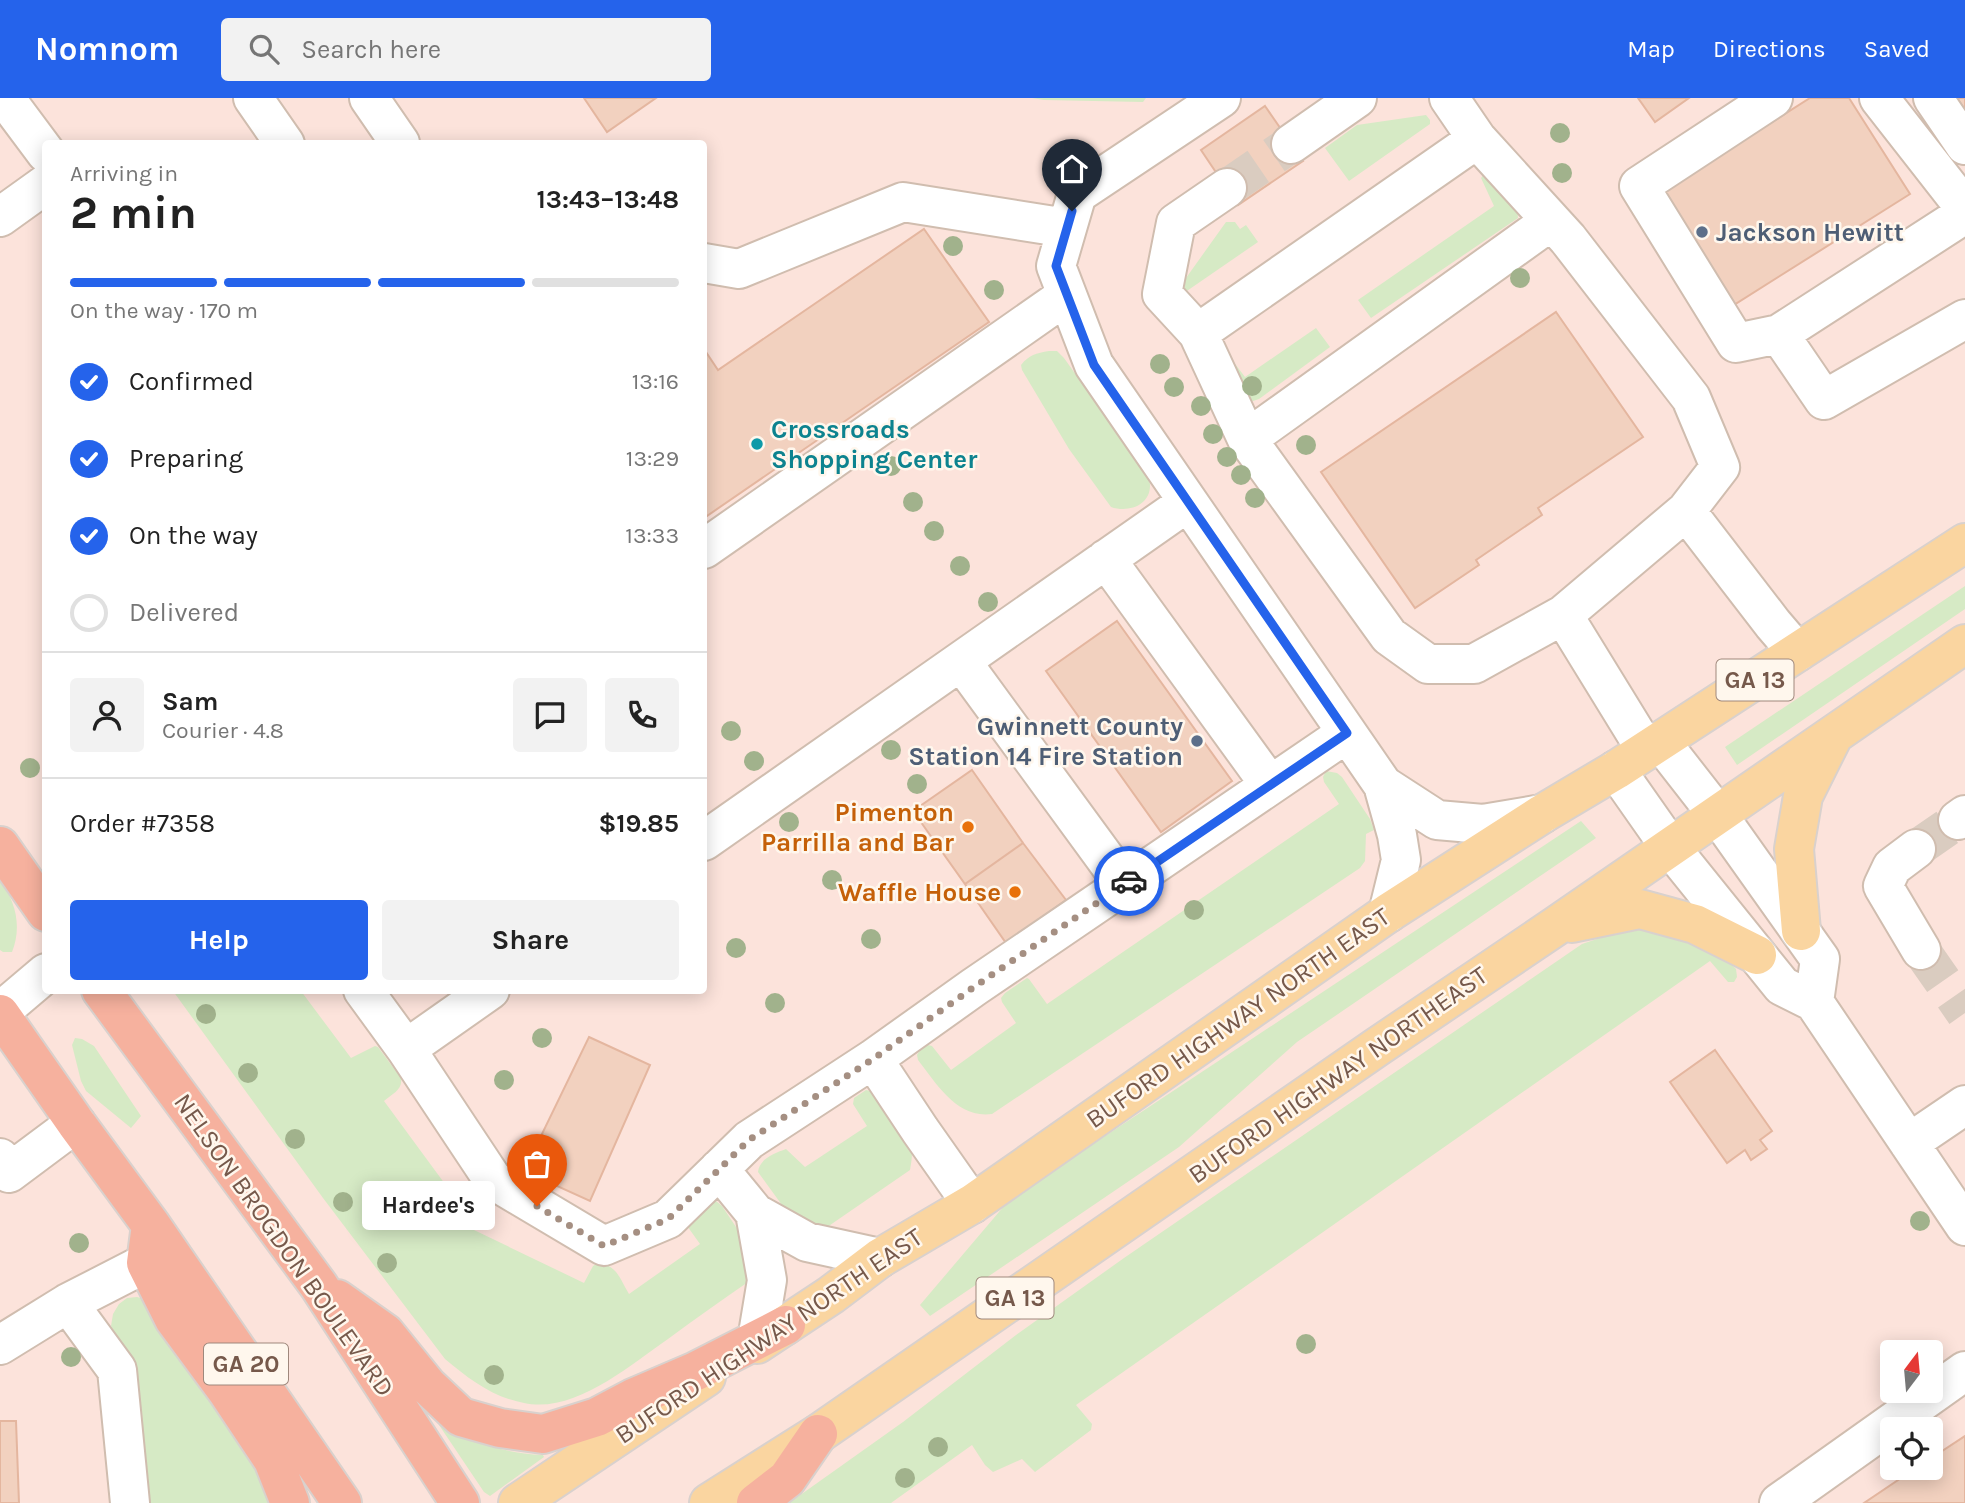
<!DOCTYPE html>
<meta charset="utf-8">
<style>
body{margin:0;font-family:Karla,sans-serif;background:#f2f2f2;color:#222;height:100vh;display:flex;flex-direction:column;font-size:26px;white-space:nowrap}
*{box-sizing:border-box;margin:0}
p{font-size:23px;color:#767676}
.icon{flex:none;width:38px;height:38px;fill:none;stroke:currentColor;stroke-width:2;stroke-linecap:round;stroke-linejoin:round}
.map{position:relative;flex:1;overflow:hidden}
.panel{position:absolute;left:42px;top:42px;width:665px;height:854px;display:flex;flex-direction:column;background:#fff;border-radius:7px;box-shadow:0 4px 18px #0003}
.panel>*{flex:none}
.needle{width:46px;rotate:16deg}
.tools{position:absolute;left:1880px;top:1242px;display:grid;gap:14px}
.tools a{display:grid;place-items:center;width:63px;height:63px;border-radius:7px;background:#fff;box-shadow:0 4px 18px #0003;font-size:35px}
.pin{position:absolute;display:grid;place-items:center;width:60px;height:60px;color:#fff;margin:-72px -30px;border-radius:50% 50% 50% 0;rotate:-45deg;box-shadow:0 0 7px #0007}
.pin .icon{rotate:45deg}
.courier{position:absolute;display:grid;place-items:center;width:70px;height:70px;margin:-35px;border:5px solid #2563eb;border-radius:50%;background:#fff;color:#222;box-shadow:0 2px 9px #0007}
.bubble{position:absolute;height:49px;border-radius:7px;background:#fff;box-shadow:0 4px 18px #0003;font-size:23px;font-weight:700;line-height:49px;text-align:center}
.summary em{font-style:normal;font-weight:700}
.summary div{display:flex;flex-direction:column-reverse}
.summary{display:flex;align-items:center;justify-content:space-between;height:119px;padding:0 28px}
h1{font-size:46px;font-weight:700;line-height:52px}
.bar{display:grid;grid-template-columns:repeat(4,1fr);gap:10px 7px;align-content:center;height:84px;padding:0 28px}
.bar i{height:9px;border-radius:5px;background:#e0e0e0}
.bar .on{background:#2563eb}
.bar p{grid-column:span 4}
.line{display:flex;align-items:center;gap:18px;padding:0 28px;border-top:2px solid #e0e0e0}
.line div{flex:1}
.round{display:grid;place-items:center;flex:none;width:74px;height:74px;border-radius:7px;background:#f2f2f2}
ol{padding:0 28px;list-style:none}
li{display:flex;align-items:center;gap:21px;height:77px}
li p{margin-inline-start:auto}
li .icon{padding:7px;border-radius:50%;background:#2563eb;color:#fff;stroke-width:4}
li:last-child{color:#767676}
li i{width:38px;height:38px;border:4px solid #e0e0e0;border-radius:50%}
.cta{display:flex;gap:14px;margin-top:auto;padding:14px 28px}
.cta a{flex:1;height:80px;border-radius:7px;background:#2563eb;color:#fff;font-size:28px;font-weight:700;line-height:80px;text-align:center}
.cta a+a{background:#f2f2f2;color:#222}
header{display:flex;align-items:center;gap:42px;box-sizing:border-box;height:98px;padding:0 35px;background:#2563eb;color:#fff}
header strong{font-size:33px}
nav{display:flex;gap:38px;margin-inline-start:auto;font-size:24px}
.search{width:490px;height:63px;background:#f2f2f2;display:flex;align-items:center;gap:18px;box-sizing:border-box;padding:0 24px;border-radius:7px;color:#767676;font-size:26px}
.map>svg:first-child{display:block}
.commercial{fill:#fce3db;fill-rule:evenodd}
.green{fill:#d6eac5}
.building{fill:#f2d1bf;stroke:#e4b69f;stroke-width:2}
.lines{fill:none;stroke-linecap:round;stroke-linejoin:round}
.minor-tunnel{stroke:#daccc0;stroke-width:38;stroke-dasharray:38 19;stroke-linecap:butt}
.minor-casing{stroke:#d0bdaf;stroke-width:42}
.major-casing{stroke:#d9d1cd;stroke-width:42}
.highway-casing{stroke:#d9d1cd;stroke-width:42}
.minor{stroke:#fff;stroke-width:38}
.major{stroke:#fad5a0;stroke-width:38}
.highway{stroke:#f6b19e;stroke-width:38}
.tree{fill:#a1b28c}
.done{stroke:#a58f82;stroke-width:7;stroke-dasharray:0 12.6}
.route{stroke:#2563eb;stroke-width:9}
.service-dot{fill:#5c6f8a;stroke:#fff7ed;stroke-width:2.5}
.culture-dot{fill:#0f9aa8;stroke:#fff7ed;stroke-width:2.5}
.food-dot{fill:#e8710a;stroke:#fff7ed;stroke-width:2.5}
.labels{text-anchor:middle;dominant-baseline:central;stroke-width:5;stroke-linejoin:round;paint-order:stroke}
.shield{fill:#fff7ed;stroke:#9f887c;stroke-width:2}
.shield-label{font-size:24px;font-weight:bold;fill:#76594b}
.service-label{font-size:26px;font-weight:bold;fill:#4e5e75;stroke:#fff7ed;text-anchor:start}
.culture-label{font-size:26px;font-weight:bold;fill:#0d838f;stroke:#fff7ed;text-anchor:start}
.food-label{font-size:26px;font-weight:bold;fill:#c56008;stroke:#fff7ed;text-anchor:end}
.street-label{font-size:26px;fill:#76594b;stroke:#fff7ed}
</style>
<header>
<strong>Nomnom</strong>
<div class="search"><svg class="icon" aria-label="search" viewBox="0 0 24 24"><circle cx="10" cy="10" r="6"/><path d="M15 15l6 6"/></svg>Search here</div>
<nav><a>Map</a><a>Directions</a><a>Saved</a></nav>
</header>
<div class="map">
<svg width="1965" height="1405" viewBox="0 0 1965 1405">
<rect width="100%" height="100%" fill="#fcf3e7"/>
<!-- commercial -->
<path class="commercial" d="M0,0H1965V1405H0ZM46,46H704V892H46ZM1892,1255H1930V1293H1892ZM1892,1332H1930V1370H1892Z"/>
<!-- green -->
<path class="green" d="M1032,0H1146L1143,4L1044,2Z
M1426,17L1430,22V26L1349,83L1325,50L1357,27Z
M1486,74L1517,108L1518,120L1371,220L1358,202L1494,108L1481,80Z
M1226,124H1235L1240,131L1246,127L1258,144L1181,197L1176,194Z
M1316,230L1330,249L1259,301L1253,303L1248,301L1226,254L1245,279Z
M1049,253H1057L1064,260L1146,375C1146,376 1150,385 1150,386C1151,408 1128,415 1111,409L1069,351L1022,272L1021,267C1029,257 1036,255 1049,253Z
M1965,488V511L1737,667L1725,649Z
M1326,673L1337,675L1342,679L1370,721L1374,732L1366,736L1365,763L1360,770L992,1016C957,1021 936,985 918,962L917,957L921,950L928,947L932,948L951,972L1016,925L1002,904L1001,900L1005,895L1027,880L1029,881L1047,906L1339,706L1324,684L1323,679Z
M1581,723L1596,740L1297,944L1179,1049L930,1218L920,1207L1010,1101Z
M0,782C16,804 22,829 12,854H3L0,852Z
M1638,830H1657L1725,860L1736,871L1737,879L1734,884H1728L1710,863L1076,1307L1092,1326L1091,1332L1035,1374L1022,1361L993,1374L985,1367L972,1347L891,1405H789L903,1324L1016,1237L1124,1160L1582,846L1606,838Z
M173,893H301L351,960L375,948L378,949L401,980C403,992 392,996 384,1003L467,1116L484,1104L485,1107L474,1132L584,1185L593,1168L598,1165C617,1167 620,1181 629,1196L700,1146L685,1125L710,1105L716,1103L722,1108L748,1147L751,1182C723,1201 695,1221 668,1241C629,1268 574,1316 524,1305C492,1299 469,1281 445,1261L323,1100Z
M75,940L82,941L94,948L141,1018L131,1030L86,993L81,983L72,947Z
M866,992L870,993C885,1010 910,1031 912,1055C912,1060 911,1066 910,1072L820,1134L795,1125L758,1074C759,1061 775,1055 786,1051L805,1069L867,1028L853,1006L854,1000Z
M137,1199L148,1202L278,1405H147L142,1313L122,1247L111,1228L113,1216L119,1206L127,1200Z
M440,1322C476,1344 499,1355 543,1357L544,1359L490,1398L484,1394L439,1327Z"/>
<!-- building -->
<path class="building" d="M584,0H656L607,34Z
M1638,0H1689L1655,24Z
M1810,0H1849L1910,96L1729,210L1657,97Z
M1957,0H1965V12Z
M1265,8L1303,63L1238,107L1201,52Z
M924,131L989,224L704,420V251L718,272Z
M1556,214L1643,339L1538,410L1542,417L1476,462L1479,467L1415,510L1321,374Z
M1117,523L1232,683L1161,734L1046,573Z
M972,672L1023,745L965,786L913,713Z
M1023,745L1066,802L1006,845L965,786Z
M589,939L650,967L590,1103L524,1073Z
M1715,952L1772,1033L1760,1042L1767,1051L1751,1062L1745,1052L1727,1065L1670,984Z
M0,1323H16L19,1405H0Z
M1965,1338V1405H1864L1916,1370H1930V1361Z"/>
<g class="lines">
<!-- minor-tunnel -->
<path class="minor-tunnel" d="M1227,90L1291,46
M1916,751L1958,722
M1921,852L1965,915"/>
<defs>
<path id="minor" d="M5,0L46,55
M253,0L285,46
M369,0L400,45
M1221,0L1077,96L1056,168L1094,267L1383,687L1397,737L1401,762L1388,815
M1773,0L1639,88L1736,245L1779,236L1965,116
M1879,0L1965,110
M1933,0L1965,47
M1477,41L1568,141L1691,300L1720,369L1686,413
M1291,46L1357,0
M1227,90L1176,125L1162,196L1198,235L1247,341
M0,119L46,86
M1551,123L1247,341L1389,538L1428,566H1474L1563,517
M704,165L739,171L903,104L1067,130
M1198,235L1477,41L1449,0
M1779,236L1824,302L1965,221
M704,451L1067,197
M1106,461L1270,687
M961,563L1124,786
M1646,652L1563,517L1686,413L1773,526L1797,554
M1616,672L1670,749L1782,888L1814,904L1820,861L1717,716L1660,643
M1383,687L1437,722L1483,726L1542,716
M1958,722L1965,717
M704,743L1188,404
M1916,751L1892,769L1883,788L1921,852
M363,892L406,951L490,892
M1814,904L1965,1128
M0,914L46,875
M406,951L493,1082L604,1148L668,1121L749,1042L873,961L974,889L1347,635
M873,961L920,1032L972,1106
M1909,1045L1965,1007
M0,1060L9,1075L76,1025
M719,1071L755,1115L807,1144L880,1160
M755,1115L767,1182L757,1242
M0,1247L68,1205
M130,1405L117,1272L68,1205L146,1165
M1779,1405L1965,1273"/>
<path id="major" d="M1572,825L1640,811L1695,826L1757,857
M1801,833L1794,751L1803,698L1832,640
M757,1246L831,1197L880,1160L972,1106L1388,815L1542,716L1616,672L1965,445
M518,1405L706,1279
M709,1405L818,1336L1377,949L1556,828L1965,546"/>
<path id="highway" d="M0,748L46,814
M101,892L319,1188L460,1405
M0,916L76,1025L151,1127L342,1405
M151,1127L146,1165L174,1221L227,1293L273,1362L290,1405
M337,1201L385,1235L427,1287L461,1319L500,1330L543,1336L597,1319L633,1300L696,1273L786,1227
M756,1405L787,1381L818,1336"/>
</defs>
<!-- minor casing -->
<use href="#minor" class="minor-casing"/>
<!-- major casing -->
<use href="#major" class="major-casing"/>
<!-- highway casing -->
<use href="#highway" class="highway-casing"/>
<!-- minor -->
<use href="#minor" class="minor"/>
<!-- major -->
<use href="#major" class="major"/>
<!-- highway -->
<use href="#highway" class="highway"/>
</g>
<!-- trees -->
<g class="tree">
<circle cx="1560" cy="35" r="10"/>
<circle cx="1562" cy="75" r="10"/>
<circle cx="953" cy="148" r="10"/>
<circle cx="1520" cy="180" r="10"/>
<circle cx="994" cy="192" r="10"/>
<circle cx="1160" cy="266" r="10"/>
<circle cx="1252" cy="288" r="10"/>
<circle cx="1174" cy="289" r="10"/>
<circle cx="1201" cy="308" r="10"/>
<circle cx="1213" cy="336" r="10"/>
<circle cx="1306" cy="347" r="10"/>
<circle cx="1227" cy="359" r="10"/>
<circle cx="891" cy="368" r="10"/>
<circle cx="1241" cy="377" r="10"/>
<circle cx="1255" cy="400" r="10"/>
<circle cx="913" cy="404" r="10"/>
<circle cx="934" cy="433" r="10"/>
<circle cx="960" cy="468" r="10"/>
<circle cx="988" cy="504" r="10"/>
<circle cx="731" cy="633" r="10"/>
<circle cx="891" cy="652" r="10"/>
<circle cx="754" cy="663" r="10"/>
<circle cx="30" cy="670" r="10"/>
<circle cx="917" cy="686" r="10"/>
<circle cx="789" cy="724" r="10"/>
<circle cx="832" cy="782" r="10"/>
<circle cx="1194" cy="812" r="10"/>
<circle cx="871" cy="841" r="10"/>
<circle cx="736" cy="850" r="10"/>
<circle cx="775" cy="905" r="10"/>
<circle cx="206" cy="916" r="10"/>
<circle cx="542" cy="940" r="10"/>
<circle cx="248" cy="975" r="10"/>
<circle cx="504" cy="982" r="10"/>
<circle cx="295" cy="1041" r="10"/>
<circle cx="343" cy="1104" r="10"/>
<circle cx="1920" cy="1123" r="10"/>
<circle cx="79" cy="1145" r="10"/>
<circle cx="387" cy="1165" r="10"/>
<circle cx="1306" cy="1246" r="10"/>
<circle cx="71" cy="1259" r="10"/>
<circle cx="494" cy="1277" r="10"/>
<circle cx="938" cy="1349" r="10"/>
<circle cx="905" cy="1380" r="10"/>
</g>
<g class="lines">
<!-- done -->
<path class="done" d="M537,1108L604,1148L668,1121L749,1042L873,961L974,889L1129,783"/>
<!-- route -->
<path class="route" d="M1072,113L1056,168L1094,267L1347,635L1129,783"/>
</g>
<!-- markers -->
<g class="service-dot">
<circle cx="1702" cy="134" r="7"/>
<circle cx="1197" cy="643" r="7"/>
</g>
<circle class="culture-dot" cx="757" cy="346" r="7"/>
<g class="food-dot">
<circle cx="968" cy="729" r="7"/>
<circle cx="1015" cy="794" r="7"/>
</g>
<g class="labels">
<!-- shield labels -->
<g class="shield">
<rect x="1716.5" y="561.5" width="77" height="41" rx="5"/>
<rect x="976.5" y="1179.5" width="77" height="41" rx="5"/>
<rect x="204" y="1245.5" width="84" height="41" rx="5"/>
</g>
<g class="shield-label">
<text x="1755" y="582">GA 13</text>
<text x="1015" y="1200">GA 13</text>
<text x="246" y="1266">GA 20</text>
</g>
<!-- service labels -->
<g class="service-label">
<text x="1716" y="134">Jackson Hewitt</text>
<text x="1183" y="628" text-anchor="end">Gwinnett County<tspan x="1183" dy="30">Station 14 Fire Station</tspan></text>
</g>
<!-- culture labels -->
<g class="culture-label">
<text x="771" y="331">Crossroads<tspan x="771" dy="30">Shopping Center</tspan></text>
</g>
<!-- food labels -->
<g class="food-label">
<text x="954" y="714">Pimenton<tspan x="954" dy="30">Parrilla and Bar</tspan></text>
<text x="1001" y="794">Waffle House</text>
</g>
<!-- street labels -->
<g class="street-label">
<text transform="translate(1238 920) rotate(-35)">BUFORD HIGHWAY NORTH EAST</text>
<text transform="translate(1338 977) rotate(-35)">BUFORD HIGHWAY NORTHEAST</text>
<text transform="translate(284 1147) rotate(55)">NELSON BROGDON BOULEVARD</text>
<text transform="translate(769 1238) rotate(-34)">BUFORD HIGHWAY NORTH EAST</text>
</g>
</g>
</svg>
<div class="tools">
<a><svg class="needle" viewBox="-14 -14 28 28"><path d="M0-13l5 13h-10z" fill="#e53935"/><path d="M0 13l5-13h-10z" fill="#767676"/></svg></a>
<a><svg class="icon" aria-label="locate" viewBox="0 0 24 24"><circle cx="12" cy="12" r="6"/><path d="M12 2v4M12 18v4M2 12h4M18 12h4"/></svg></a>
</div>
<div class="pin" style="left:537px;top:1108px;background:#ea580c"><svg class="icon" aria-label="bag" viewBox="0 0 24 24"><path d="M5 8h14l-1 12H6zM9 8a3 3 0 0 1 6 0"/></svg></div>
<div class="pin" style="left:1072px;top:113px;background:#1f2937"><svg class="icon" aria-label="home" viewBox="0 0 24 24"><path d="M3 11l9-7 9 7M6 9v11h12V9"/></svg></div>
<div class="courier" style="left:1129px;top:783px"><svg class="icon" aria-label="car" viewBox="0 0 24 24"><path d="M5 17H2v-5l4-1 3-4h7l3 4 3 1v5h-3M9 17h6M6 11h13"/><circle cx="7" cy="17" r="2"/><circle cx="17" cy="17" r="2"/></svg></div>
<div class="bubble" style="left:362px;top:1083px;width:133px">Hardee's</div>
<section class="panel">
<div class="summary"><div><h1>2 min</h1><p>Arriving in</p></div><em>13:43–13:48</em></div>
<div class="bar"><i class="on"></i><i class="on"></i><i class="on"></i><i></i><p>On the way · 170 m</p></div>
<ol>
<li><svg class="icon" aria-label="check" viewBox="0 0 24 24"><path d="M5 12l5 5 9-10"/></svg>Confirmed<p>13:16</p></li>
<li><svg class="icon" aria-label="check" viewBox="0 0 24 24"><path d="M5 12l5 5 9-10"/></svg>Preparing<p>13:29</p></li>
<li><svg class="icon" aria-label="check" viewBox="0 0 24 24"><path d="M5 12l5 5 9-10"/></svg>On the way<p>13:33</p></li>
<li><i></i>Delivered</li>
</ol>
<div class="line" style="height:126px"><a class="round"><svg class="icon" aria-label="person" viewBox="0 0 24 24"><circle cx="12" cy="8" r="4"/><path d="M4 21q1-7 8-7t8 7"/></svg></a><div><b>Sam</b><p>Courier · 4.8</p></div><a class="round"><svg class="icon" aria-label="chat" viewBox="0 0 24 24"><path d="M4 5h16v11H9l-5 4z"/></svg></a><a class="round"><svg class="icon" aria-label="phone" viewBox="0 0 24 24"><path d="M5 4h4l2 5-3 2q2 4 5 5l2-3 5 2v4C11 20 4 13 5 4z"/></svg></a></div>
<div class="line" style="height:91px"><div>Order #7358</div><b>$19.85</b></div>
<div class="cta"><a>Help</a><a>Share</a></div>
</section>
</div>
